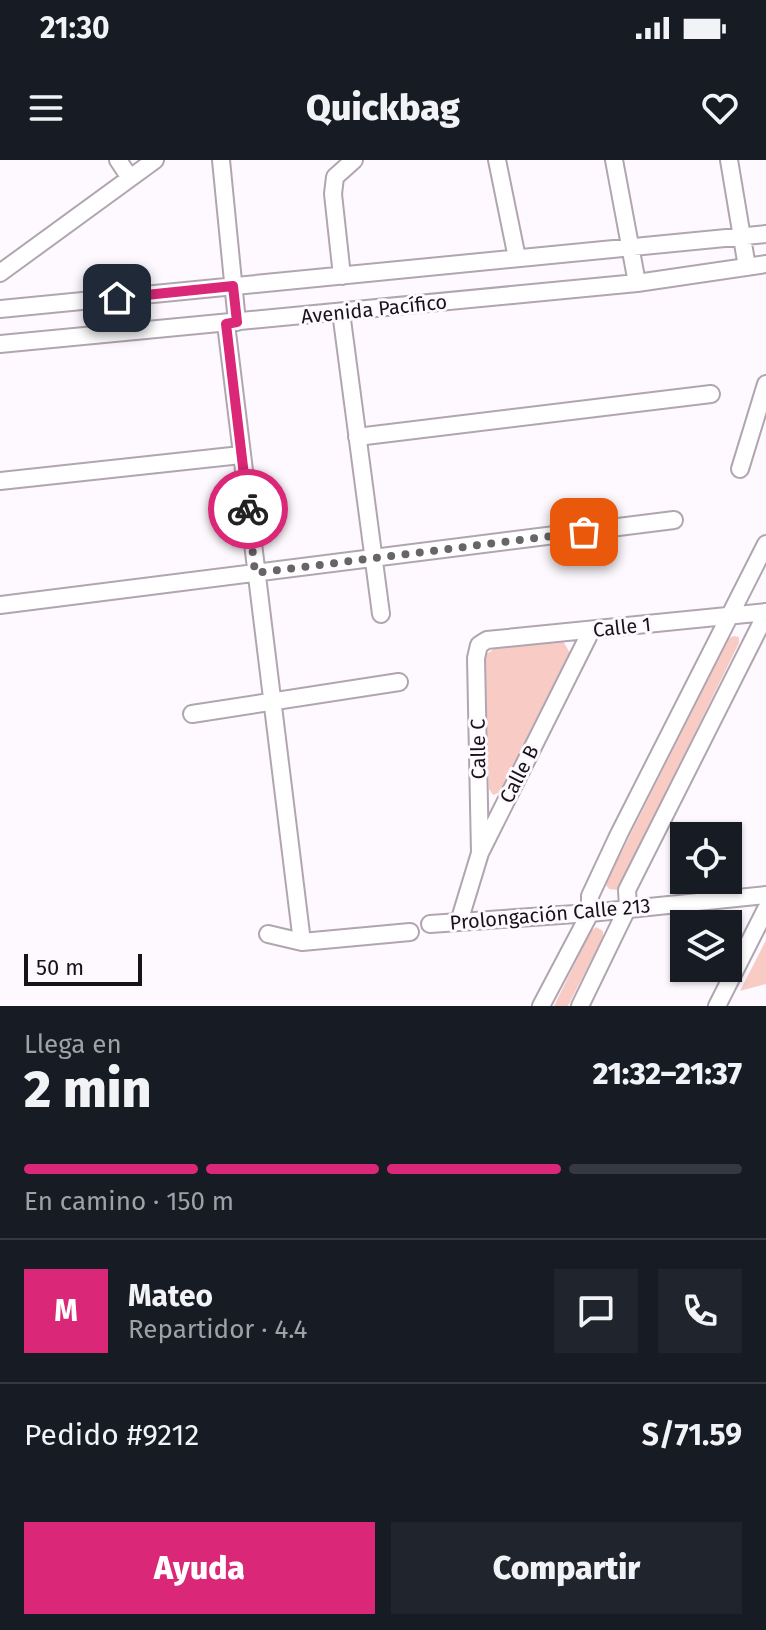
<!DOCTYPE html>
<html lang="es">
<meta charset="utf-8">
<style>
body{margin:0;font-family:"Fira Sans",sans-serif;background:#20242c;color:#f1f3f6;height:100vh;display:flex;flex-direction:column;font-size:30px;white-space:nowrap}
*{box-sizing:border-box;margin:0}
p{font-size:26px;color:#9ea1a6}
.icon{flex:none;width:44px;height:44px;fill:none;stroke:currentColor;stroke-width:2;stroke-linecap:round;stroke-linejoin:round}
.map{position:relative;height:846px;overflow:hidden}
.drawer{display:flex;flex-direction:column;background:#171b24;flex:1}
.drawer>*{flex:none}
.controls{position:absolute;left:670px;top:662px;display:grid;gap:16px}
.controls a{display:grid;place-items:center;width:72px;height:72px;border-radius:0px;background:#171b24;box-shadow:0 2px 6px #0004;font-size:40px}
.scale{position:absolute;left:24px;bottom:20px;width:118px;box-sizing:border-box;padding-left:8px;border:4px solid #171317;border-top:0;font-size:22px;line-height:28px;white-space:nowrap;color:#171317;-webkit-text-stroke:6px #fef9fe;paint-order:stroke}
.pin{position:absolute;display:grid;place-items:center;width:68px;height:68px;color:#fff;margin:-34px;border-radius:16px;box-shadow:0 4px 12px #0006}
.courier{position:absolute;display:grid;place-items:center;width:80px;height:80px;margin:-40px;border:6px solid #db2777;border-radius:50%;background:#fff;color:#222;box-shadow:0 2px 10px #0007}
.headline em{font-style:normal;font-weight:800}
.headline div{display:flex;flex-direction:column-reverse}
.headline{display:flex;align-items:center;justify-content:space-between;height:136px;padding:0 24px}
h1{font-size:52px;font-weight:800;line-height:60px}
.bar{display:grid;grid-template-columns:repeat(4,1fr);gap:12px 8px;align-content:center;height:96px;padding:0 24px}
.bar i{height:10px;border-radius:6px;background:#363941}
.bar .on{background:#db2777}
.bar p{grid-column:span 4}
.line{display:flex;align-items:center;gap:20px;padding:0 24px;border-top:2px solid #363941}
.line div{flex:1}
.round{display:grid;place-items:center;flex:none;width:84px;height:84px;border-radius:0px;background:#20242c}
.primary-button{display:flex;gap:16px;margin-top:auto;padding:16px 24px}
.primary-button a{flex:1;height:92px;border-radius:0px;background:#db2777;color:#fff;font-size:32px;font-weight:800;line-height:92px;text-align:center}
.primary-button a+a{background:#20242c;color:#f1f3f6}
.status{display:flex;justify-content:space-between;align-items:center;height:56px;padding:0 40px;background:#171b24;direction:ltr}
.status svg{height:22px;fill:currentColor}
header{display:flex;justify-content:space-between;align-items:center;height:104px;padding:0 24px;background:#171b24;font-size:36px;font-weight:800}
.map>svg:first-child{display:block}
.green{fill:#f8ccc4}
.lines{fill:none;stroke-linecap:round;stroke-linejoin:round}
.minor-casing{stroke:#b0a5b0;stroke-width:20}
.minor{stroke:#fff;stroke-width:16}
.done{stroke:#686468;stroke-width:8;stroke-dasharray:0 14.4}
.route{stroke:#db2777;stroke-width:10}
.labels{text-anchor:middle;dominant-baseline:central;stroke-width:6;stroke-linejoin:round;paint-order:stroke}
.street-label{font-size:20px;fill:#171317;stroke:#fef9fe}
</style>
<div class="status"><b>21:30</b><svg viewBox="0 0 49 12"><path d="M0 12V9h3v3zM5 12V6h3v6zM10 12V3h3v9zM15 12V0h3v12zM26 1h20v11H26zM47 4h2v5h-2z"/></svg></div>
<header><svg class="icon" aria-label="menu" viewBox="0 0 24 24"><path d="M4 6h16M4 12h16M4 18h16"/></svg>Quickbag<svg class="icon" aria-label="heart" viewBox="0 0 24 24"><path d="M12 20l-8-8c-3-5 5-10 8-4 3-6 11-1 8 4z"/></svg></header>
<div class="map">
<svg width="766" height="846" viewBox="0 0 766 846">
<rect width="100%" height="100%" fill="#fef9fe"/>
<!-- green -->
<path class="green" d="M734,476L739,477V483L618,730L609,729L606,725L607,721L729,478Z
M563,481L571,495L501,632L493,635L489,629L485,495L494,489Z
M596,767L603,771V777L568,846H554L590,772Z
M766,780V824L740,831Z"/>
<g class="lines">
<defs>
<path id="minor" d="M118,0L130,18
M221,0L237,162
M497,0L517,98
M614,0L637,123
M729,0L747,107
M0,113L155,0
M342,116L333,34L335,17L354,0
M0,149L766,74
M341,152L381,454
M226,164L302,782
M0,184L637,123L766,104
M357,277L711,234
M740,309L766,224
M0,321L241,295
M0,445L674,360
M192,554L399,522
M480,693L476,498L479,485L487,480L766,452
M459,762L480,693L591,471
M430,764L590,753L766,735
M268,774L302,782L410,772
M541,846L590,753V736L619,674L766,384
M580,846L628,747L627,730L766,454
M717,846L766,749"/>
</defs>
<!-- minor casing -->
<use href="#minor" class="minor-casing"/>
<!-- minor -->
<use href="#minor" class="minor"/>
</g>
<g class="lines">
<!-- done -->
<path class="done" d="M248,349L255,413L584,372"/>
<!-- route -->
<path class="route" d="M117,138L233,126L237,162L226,164L248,349"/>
</g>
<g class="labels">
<!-- street labels -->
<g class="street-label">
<text transform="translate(374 149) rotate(-6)">Avenida Pacífico</text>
<text transform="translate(622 467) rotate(-6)">Calle 1</text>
<text transform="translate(478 589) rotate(-91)">Calle C</text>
<text transform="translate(519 614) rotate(-63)">Calle B</text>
<text transform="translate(550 754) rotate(-5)">Prolongación Calle 213</text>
</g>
</g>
</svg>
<div class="controls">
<a><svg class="icon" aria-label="locate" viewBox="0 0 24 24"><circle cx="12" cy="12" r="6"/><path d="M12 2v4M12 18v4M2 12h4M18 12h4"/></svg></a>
<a><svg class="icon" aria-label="layers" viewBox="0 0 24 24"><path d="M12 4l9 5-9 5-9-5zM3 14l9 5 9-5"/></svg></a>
</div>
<div class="scale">50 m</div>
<div class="pin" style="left:584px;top:372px;background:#ea580c"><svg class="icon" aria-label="bag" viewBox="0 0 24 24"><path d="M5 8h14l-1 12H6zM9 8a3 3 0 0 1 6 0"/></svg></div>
<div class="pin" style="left:117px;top:138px;background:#1f2937"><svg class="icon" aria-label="home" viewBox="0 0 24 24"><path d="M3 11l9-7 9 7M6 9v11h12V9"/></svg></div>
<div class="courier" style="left:248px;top:349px"><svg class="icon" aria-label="bike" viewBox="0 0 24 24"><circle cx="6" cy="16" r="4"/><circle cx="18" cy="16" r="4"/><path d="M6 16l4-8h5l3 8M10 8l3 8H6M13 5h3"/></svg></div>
</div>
<section class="drawer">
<div class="headline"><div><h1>2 min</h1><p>Llega en</p></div><em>21:32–21:37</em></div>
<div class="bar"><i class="on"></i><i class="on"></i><i class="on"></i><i></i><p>En camino · 150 m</p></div>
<div class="line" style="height:144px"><b class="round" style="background:#db2777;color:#fff">M</b><div><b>Mateo</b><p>Repartidor · 4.4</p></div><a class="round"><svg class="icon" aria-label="chat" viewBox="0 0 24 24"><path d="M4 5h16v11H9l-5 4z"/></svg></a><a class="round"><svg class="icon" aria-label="phone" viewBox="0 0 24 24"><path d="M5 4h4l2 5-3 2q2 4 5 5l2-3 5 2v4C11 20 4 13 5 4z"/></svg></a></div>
<div class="line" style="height:104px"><div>Pedido #9212</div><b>S/71.59</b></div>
<div class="primary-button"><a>Ayuda</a><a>Compartir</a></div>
</section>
